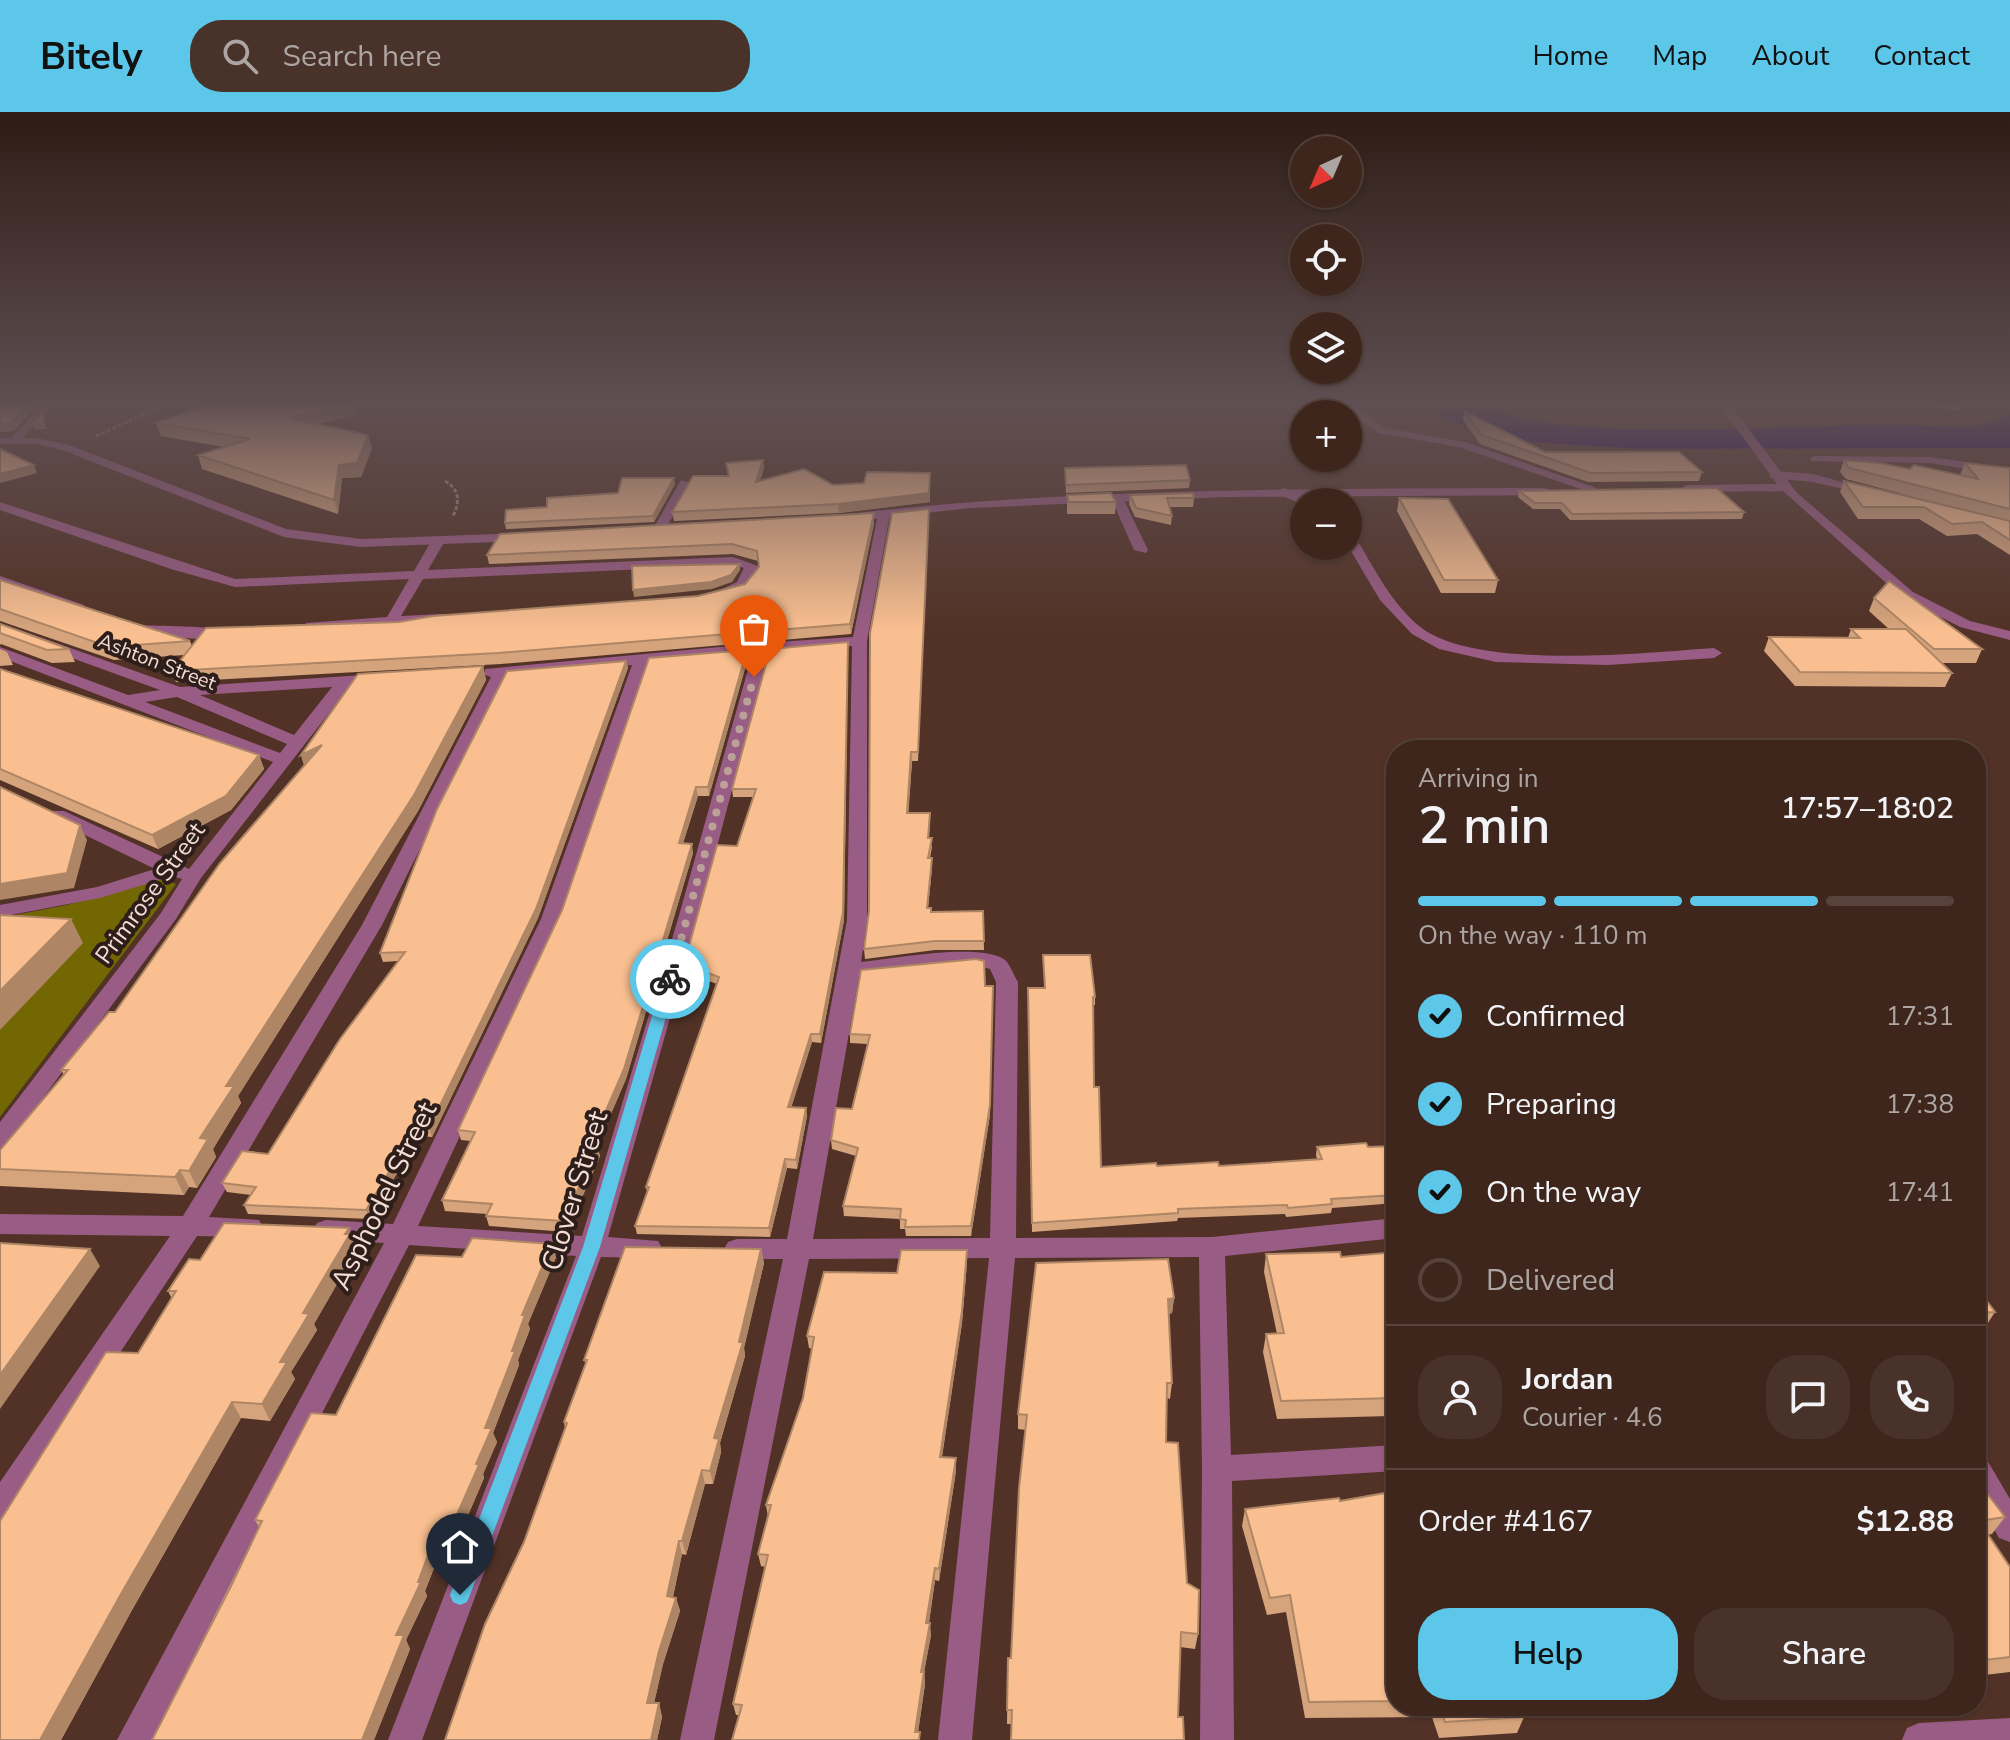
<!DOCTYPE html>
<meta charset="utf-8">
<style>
body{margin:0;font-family:"Nunito Sans",sans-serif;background:#493229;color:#f1f3f6;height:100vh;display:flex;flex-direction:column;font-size:30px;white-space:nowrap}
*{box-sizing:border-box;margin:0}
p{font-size:26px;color:#ada5a3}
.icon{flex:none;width:44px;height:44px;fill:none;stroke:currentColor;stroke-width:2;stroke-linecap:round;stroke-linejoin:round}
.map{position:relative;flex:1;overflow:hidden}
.side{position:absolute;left:1386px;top:628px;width:600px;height:976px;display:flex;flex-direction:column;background:#3e261c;border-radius:32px;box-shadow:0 2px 6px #0004,0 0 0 2px #57433b}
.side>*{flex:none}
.needle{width:52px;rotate:224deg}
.fabs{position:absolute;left:1290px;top:24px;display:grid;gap:16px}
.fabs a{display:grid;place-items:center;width:72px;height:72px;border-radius:50%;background:#3e261c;box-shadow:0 2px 6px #0004,0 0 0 2px #57433b;font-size:40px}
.pin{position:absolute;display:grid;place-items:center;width:68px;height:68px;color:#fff;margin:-82px -34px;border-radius:50% 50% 50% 0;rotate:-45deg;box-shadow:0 0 8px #0007}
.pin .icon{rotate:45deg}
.courier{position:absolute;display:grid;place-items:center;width:80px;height:80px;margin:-40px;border:6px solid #5cc7e8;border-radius:50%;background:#fff;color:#222;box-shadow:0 2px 10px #0007}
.summary em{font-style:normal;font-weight:600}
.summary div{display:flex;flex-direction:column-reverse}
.summary{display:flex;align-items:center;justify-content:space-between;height:136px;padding:0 32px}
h1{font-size:52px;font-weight:600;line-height:60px}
.bar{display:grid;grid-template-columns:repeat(4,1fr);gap:12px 8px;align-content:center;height:96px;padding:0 32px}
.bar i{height:10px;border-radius:6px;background:#57433b}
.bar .current{background:#5cc7e8}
.bar p{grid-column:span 4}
.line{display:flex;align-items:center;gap:20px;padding:0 32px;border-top:2px solid #57433b}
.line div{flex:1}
.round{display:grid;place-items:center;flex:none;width:84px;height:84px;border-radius:32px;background:#493229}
ol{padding:0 32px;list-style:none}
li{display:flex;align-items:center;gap:24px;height:88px}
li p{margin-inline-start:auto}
li .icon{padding:8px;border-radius:50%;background:#5cc7e8;color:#111;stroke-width:4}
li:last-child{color:#ada5a3}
li i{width:44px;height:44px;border:4px solid #57433b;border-radius:50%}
.action{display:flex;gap:16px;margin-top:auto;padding:16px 32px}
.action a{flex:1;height:92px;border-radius:32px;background:#5cc7e8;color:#111;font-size:32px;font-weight:600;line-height:92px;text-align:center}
.action a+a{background:#493229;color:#f1f3f6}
header{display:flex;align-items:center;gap:48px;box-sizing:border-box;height:112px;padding:0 40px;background:#5cc7e8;color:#111}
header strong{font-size:38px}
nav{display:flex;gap:44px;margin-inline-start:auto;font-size:28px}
.search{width:560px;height:72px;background:#493229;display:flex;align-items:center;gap:20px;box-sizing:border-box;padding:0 28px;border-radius:32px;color:#ada5a3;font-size:30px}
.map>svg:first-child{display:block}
.green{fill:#736703}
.water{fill:#1f0267}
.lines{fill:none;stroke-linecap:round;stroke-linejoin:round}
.path{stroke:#9f847b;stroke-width:3;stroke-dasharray:4 2;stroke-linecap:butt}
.service{fill:#995c84;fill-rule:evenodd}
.minor{fill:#995c84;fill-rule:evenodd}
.tertiary{fill:#995c84;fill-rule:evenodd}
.wall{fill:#d6a47c}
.shaded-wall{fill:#ae8665}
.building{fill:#f9bf90;stroke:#ae8665;stroke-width:2}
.route{fill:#5cc7e8}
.done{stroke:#bba198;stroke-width:8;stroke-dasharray:0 14.4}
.labels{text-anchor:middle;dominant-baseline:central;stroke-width:8;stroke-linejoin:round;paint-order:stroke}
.far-street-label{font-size:20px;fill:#f3ddd6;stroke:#2d1e19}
.street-label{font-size:24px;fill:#f3ddd6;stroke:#2d1e19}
.near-street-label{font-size:28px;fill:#f3ddd6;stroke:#2d1e19}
</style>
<header>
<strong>Bitely</strong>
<div class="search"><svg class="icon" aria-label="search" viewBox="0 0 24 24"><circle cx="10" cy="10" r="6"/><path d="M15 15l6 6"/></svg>Search here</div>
<nav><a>Home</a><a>Map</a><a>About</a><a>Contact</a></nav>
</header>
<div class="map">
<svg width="2010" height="1628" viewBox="0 0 2010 1628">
<rect width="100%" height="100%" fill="#523226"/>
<!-- green -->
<path class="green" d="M160,767L176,772L0,1005V806L67,793Z"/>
<!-- water -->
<path class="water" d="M1417,291H1487C1530,332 1798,314 1867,313C1901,313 1936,314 1970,315L1995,310L2010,302V336L1640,337L1532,330L1455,311Z"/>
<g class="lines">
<!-- path -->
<path class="path" d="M96,324L169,291
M445,369C460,378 460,389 453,404"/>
<!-- service -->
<path class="service" d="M681,368L691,371L664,420H654L653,417Z
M1284,376L1309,387L1311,390H1304V393L1280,383V377Z
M1117,382L1123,386L1148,438L1146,441L1134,438L1111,386Z
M1348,419L1354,423C1374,455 1392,494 1423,517C1481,558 1643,541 1714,536L1722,541L1714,546L1608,553L1496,550L1439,537L1412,522L1380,488L1348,434Z"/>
<!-- minor -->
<path class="minor" d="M1336,291H1349L1385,316L1465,330L1605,379L1595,382L1459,335L1378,321Z
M41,294L50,296L18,331H10V327Z
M1815,344L1930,345L2010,356V364L1930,351L1811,349V345Z
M1775,359L1813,362L1875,379L1869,383L1813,370L1771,366L1769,363Z
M0,390L235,467L414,459L433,426L438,425L445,429L428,458L733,445L758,454C754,474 736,488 716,486V480L737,470L744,456L733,453L423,467L401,504L442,502L447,503V509L311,518L306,517V511L387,505L409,467L235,475L171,457L0,398Z
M884,398L890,402L867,529V808L861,850C893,847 980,830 1005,848C1010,852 1014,864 1018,870L1016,1126L1212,1125L1396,1106V1126L1225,1144L1231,1343L1396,1333V1359L1232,1369L1234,1628H1200L1202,1357L1199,1145L1015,1146L972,1628H938L989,1146L809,1147L714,1628H680L783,1147H737L728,1144L724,1137L728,1130L737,1127H787L847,808L852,534L768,541L698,807L608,1125L658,1129L662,1136L658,1143L649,1146L601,1145L422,1628H388L576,1144L409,1133L153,1628H117L384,1131L326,1128L317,1125L313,1118L317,1111L326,1108L393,1112L541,807L632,553L507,563L382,813L209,1105L259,1108L263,1115L259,1122L250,1125L197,1124L11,1406L0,1410V1370L170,1124L0,1122V1102L183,1104L362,813L491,565L485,563V557L762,531L853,525L878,402ZM752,543L678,807L582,1124L418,1114L561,807L648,551ZM976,853L990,857L996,870L990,1126L813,1127L859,864Z
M0,464L84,493L86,496L79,500L74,499L0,473Z
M0,511L180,575L378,562L386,567L378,572L350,574L201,766L176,807L8,1033L0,1036V1010L161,801L182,767L172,764L100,786L0,805V793L97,775L155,757L52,707L49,703L52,699H64L189,757L273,650L0,545V535L128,583L160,578L0,520ZM332,575L294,623L200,583ZM177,585L287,632L280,641L145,590Z
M135,513C152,514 226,514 234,520C219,532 150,525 130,520V514Z
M1976,1344L1987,1348L2010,1387V1430L1999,1426L1976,1385Z
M2010,1606V1628H1902L1907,1616L1919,1611Z"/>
<!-- tertiary -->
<path class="tertiary" d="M1718,291H1729L1797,381L1913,480L1970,509L2010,519V528L1960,515L1903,486L1783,379L1684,380V374L1688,373L1777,372Z
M0,326H37L69,333L286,417L361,427L522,421L529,425L522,429L361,435L284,425L62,338L37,332H0Z
M1544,376L1548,377V383L1224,385L969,396L849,410L843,406L849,402C1080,375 1312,377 1544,376Z"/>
</g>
<!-- wall -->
<path class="wall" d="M1839,291H1872L1871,294Z
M1900,291H1961L1959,298Z
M1464,299L1545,340L1702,360L1699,369L1588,370L1480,332L1463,308Z
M357,302L318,312L372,336L361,365L342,366L338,402L202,357L198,343L224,335L161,324L156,311Z
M763,348L764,356L760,368L833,373L930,370V390L839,401L674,409L672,400L728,364Z
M1844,348L1961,364L1960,363L1965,351L2010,356V443L1977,422L1947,424L1919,407H1858L1840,380L1844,369L1944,393L1846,367L1840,360Z
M1065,356L1190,368L1189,376L1066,381Z
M675,372L654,410L506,417L505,411L547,395L618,381Z
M1519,379L1744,400L1742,407L1570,408L1560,397H1533L1518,385Z
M1067,383L1116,390L1115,402H1067Z
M1130,383L1194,386L1193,395H1169L1172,404L1171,413L1135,405L1129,392Z
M1399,386L1498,468L1495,481H1441L1397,399Z
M929,397L918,649H912L908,701L930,710L929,726L932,735L930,746H932V755L928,796L931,800L983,799L984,838H935L865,847L864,837Z
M874,411L851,522L501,552L176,570L172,559L184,543L114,548L0,509V468L190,529L192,534L399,510L698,484L745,472L759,455L758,449L733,442L489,452L487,443Z
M1874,486L1982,537L1976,551H1942L1952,561L1945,575L1795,574L1764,539L1769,525L1848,526L1851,517H1889L1869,499Z
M0,512L69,537L75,550L52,551L1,532L0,533Z
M848,530L844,808L821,931L812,930L791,995L806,996L807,1004L797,1057L787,1056L770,1125L637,1122L635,1114L647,1080L646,1075L717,872L686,861L684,852L737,734L754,685H733L732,677Z
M0,537L7,540L13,553L0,554Z
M748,546L709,684H698L683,731L693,741L626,967L597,1034L600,1044L567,1120L489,1114L486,1104L487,1102L445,1099L442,1088L471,1029L461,1028L458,1018Z
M626,549L628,556L538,806L432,1025L419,1024L370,1107L248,1102L244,1093L251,1083L227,1080L222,1071L268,1042L398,849L383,850L380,841Z
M483,554L486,568L418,699L238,984L241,991L213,1037L216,1045L197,1076L189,1075L184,1083L0,1074V1038L64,963L61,958L115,900L304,653L301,643Z
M0,557L259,643L264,657L231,698L158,737L0,668Z
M1043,843L1095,885V893H1093L1094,975L1101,1055L1219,1054L1317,1047L1316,1043L1317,1035H1368L1396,1034V1091L1332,1096L1331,1101L1286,1105L1285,1102L1178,1106L1177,1109L1032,1120L1028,876H1045Z
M861,858L990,1003L971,1124H906L905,1117H900V1107L844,1104L843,1094L856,1044L832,1037L831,1028L852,997L868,932L850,931V922Z
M355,1132L354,1134L356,1139L314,1212L317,1218L291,1260L295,1267L270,1309L241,1306L132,1498L61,1628H0L138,1241L172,1187L168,1179L200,1148Z
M761,1137L764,1151L744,1236L745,1244L720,1331L721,1340L713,1372H705L686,1443L682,1442L673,1485L676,1486L680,1499L663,1552L654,1591H659L662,1605L657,1628H445L524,1430L565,1316L564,1310L586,1253L584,1248Z
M967,1138V1150L962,1211L942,1345L956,1359L939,1469L935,1468L929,1511L931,1523L924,1560L925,1572L918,1620H920V1628H732L739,1603H736L733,1592L765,1455L761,1454L758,1442L768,1405L766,1393L803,1286L812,1237L809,1236L807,1224L897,1161Z
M1396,1140V1318L1390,1304L1277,1307L1263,1240L1266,1222H1277L1264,1160L1266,1142L1341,1145Z
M462,1145H556L528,1212L530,1217L518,1248L519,1253L493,1321L497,1330L483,1362L484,1366L457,1429L445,1428L425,1479L427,1484L406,1528L410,1537L374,1628H152L259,1415L255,1408L336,1303Z
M1976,1174L1995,1200L1984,1217L1976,1218Z
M1174,1186L1172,1201L1169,1202L1172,1271L1170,1287L1167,1286L1166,1330L1187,1471L1198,1522L1195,1537L1180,1535L1011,1612H1007L1008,1546H1011L1026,1318L1018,1317V1302Z
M1976,1367L2005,1405L1992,1422L1988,1423L2010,1455V1560L1976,1564Z
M1396,1379V1594H1521L1524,1605L1517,1621L1439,1626L1432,1605L1305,1606L1286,1500L1267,1503L1242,1414L1245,1397L1340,1389Z"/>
<!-- shaded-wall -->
<path class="shaded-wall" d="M29,291H44L39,292L14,319L0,320V312Z
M347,291H354L357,302L293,319L289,306Z
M43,300L45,306L46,317H35L32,312Z
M368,323L372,336L361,365L342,366L338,402L334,388L339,353Z
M763,348L764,356L757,378L756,370Z
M34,353L37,361L0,371V362Z
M674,366L675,372L654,410L653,404Z
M930,370V390L839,401L838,392Z
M874,401V411L851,522L850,512Z
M740,452V458L732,470L712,477L634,485L633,478Z
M848,530L844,808L821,931L820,922Z
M747,538L748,546L709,684L708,675Z
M626,549L628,556L538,806L432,1025L429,1016Z
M483,554L486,568L418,699L238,984L241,991L213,1037L216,1045L197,1076L189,1059L200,1026L226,974Z
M322,633L306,658L301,643Z
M911,640L912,649L908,710L907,701Z
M259,643L264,657L231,698L158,737L152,723Z
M696,675L698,684L680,741L679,731Z
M80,713L87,728L74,776L0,788V772Z
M692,732L693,741L626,967L597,1034L600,1044L567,1120L564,1109Z
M932,746V755L927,806V796Z
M71,807L83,831L0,918V879Z
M993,884L990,1003L971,1124V1114Z
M811,922L812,930L789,1003L788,995Z
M806,996L807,1004L797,1057L796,1048Z
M416,1015L419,1024L370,1107L366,1098Z
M785,1047L787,1056L770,1125L769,1116Z
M180,1058L189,1075L184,1083L175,1065Z
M349,1116L355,1132L354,1134L356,1139L314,1212L317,1218L291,1260L295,1267L270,1309L262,1292L280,1250L303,1201Z
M552,1132L556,1145L528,1212L530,1217L518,1248L519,1253L493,1321L497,1330L483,1362L484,1366L457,1429L451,1416L476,1352L485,1316L512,1239L522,1203Z
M90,1137L100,1154L0,1297V1263Z
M761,1137L764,1151L744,1236L745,1244L720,1331L721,1340L713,1372L710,1359L714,1326L739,1230Z
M967,1138V1150L962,1211L940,1357V1345Z
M1174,1186L1172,1201L1167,1202L1168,1187Z
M232,1290L241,1306L132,1498L61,1628H40L121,1482Z
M956,1346V1359L939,1469V1457Z
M702,1358L705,1372L686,1443L682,1429Z
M439,1414L445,1428L425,1479L427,1484L406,1528L410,1537L374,1628H362L396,1523Z
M679,1429L682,1442L670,1498L667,1484Z
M935,1456V1468L927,1523L926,1511Z
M676,1486L680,1499L663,1552L651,1604L647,1591L659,1539Z
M930,1511L931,1523L924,1560L925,1572L917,1628L915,1620L921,1560Z
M659,1591L662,1605L657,1628H651Z"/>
<!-- building -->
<path class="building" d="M0,291H29L10,311L0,312Z
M212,291H347L289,306L368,323L357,351L339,353L334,388L198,343L250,327L156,311Z
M1464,299L1545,340H1679L1702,360L1591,361L1482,323Z
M43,300V311L32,312Z
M0,337L34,353L0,362Z
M763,348L756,370L804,357L833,373L864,371L867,360L930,361L929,381L838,392L672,400L693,364H729L726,351Z
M1844,348L1880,351L1910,357L1914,353L1978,367L1965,351L2010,356V397L1849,356Z
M1186,353L1190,368L1066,373L1065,356Z
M622,366H674L653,404L505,411L506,398L547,395V386L618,381Z
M1844,369L2010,409V428L1982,410L1952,412L1924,395H1863Z
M1717,376L1744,400L1572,402L1562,391H1535L1519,379Z
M1111,381L1116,390H1068L1067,383Z
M1193,381L1194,386H1167L1172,404L1136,396L1130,383Z
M1399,386L1448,387L1498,468H1444Z
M929,397L918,640H911L907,701H930L928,726H932L928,746H932L927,796H931V800L983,799L984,829H935L864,837L869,799L870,521L892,401Z
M874,401L850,512L498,541L172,559L206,516L399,510L433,504L698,484L745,472L759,455L757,439L732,432L487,443L500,422Z
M740,452L731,463L711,470L633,478L632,454Z
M0,468L190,529L109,535L0,497Z
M1889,469L1982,537H1934L1874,486Z
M0,512L69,537L47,538L0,521Z
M1851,517H1906L1952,561L1800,560L1769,525L1860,526Z
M848,530L843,800L820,922H811L788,995L806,996L796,1048L785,1047L769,1116L635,1114L649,1075H646L719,865L684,852L717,733L737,734L756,677H732L770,537Z
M747,538L708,675H696L679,731L692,732L624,957L591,1033L597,1034L564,1109L486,1104L492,1092L442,1088L475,1020L458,1018L562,798L649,546Z
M626,549L536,797L429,1016L416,1015L366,1098L244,1093L256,1075L222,1071L242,1039L268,1042L340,927L405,840L380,841L437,697L507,559Z
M483,554L414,683L226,974H234L200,1026L208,1027L189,1059L180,1058L175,1065L0,1057V1038L68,958H61L109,900H115L220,751L322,633L301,643L358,562Z
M0,557L259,643L226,684L152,723L0,657Z
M0,675L80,713L67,761L0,772Z
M0,803L71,807L0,879Z
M1043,843H1090L1095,885H1093L1094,975H1099L1101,1055L1156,1051L1157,1054L1218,1050L1219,1054L1322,1047L1317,1035L1366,1031L1368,1035L1396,1034V1083L1331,1087L1332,1092L1288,1096L1287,1093L1178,1097V1101L1032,1111L1028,876H1045Z
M976,847L984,849L985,874H993L990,993L971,1114L905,1115L906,1108L900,1107L901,1097L843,1094L858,1036L831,1028L836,996L852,997L870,923L850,922L861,858Z
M224,1111L349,1116L345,1122H350L303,1201L309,1202L280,1250H287L262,1292L232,1290L121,1482L40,1628H0V1409L106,1240L138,1241L176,1179H168L189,1147L200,1148Z
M472,1126L552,1132L522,1203H525L512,1239H515L485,1316H492L476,1352L479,1353L451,1416L439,1414L418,1470H421L396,1523H404L362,1628H152L230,1476L262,1409L255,1408L311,1301L336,1303L416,1143L462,1145Z
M0,1131L90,1137L0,1263Z
M625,1135L761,1137L739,1230H743L714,1326L719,1327L710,1359L702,1358L682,1429H679L667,1484L676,1486L659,1539L647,1591H659L651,1628H445L485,1512L524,1430L567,1311L564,1310L587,1248H584Z
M901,1138H967L962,1199L940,1345L956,1346L939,1457L935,1456L926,1511H930L921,1560H924L915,1620H920L919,1628H732L742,1593L733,1592L768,1443L758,1442L771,1393H766L803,1286L814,1225L807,1224L824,1160L897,1161Z
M1340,1140L1341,1145L1396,1140V1289L1395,1286L1281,1289L1266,1222L1284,1221L1266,1142Z
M1168,1147L1174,1186L1168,1187L1172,1271H1167L1166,1330L1178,1331L1187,1471L1199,1478L1198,1522L1181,1520L1178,1605H1183L1184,1628H1011L1012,1598H1007L1008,1546H1011L1019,1376L1027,1303L1018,1302L1036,1151Z
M1976,1174L1995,1200L1976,1201Z
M1976,1367L2005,1405L1979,1409L2010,1455V1545L1976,1549Z
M1396,1379V1589L1309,1590L1290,1483L1270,1486L1245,1397L1339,1386L1340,1389Z
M1440,1594H1521L1524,1605L1445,1610Z"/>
<!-- sky -->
<linearGradient id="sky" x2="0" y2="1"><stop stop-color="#2d1c15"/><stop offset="0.56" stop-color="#604f52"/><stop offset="1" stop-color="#604f52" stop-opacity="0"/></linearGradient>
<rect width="2010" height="519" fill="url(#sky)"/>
<!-- route -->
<path class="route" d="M670,863L677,867L600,1135L470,1483L467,1490L460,1493L453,1490L450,1483L583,1135L663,867Z"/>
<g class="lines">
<!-- done -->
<path class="done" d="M670,867L754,565"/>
</g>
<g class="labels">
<!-- far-street labels -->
<g class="far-street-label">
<text transform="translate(157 550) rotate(21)">Ashton Street</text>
</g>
<!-- street labels -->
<g class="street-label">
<text transform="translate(150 781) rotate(-54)">Primrose Street</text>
</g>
<!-- near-street labels -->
<g class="near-street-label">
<text transform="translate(575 1079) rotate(-73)">Clover Street</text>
<text transform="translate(384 1084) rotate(-64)">Asphodel Street</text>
</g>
</g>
</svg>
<div class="fabs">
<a><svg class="needle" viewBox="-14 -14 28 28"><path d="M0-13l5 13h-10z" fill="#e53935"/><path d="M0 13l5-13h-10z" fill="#ada5a3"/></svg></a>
<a><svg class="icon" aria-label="locate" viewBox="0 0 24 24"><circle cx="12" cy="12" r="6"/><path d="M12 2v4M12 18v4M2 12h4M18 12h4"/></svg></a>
<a><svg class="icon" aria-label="layers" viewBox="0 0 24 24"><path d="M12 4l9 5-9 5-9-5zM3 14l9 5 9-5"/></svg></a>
<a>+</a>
<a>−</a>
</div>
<div class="pin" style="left:754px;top:565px;background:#ea580c"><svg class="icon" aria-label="bag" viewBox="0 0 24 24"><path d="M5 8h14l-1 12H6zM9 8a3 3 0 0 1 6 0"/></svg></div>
<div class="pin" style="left:460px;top:1483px;background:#1f2937"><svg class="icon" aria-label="home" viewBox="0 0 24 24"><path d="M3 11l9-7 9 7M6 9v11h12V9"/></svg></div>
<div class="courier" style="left:670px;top:867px"><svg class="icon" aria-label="bike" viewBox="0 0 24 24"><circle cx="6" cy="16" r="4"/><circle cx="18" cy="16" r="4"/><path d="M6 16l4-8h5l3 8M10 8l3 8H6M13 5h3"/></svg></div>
<section class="side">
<div class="summary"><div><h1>2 min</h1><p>Arriving in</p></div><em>17:57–18:02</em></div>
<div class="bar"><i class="current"></i><i class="current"></i><i class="current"></i><i></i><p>On the way · 110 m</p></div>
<ol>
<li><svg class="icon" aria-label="check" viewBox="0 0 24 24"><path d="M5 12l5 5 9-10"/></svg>Confirmed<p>17:31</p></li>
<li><svg class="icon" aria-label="check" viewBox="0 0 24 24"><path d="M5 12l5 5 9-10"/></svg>Preparing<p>17:38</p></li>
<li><svg class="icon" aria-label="check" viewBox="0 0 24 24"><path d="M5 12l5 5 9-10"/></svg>On the way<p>17:41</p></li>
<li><i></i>Delivered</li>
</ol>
<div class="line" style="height:144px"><a class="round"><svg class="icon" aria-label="person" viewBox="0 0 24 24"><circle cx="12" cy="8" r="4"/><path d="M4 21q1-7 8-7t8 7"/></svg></a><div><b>Jordan</b><p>Courier · 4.6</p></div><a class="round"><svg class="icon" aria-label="chat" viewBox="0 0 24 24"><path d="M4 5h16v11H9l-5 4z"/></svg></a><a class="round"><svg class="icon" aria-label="phone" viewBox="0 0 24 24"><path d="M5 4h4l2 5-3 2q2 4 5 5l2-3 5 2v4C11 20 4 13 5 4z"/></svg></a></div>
<div class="line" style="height:104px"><div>Order #4167</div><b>$12.88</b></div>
<div class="action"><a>Help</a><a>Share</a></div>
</section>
</div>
